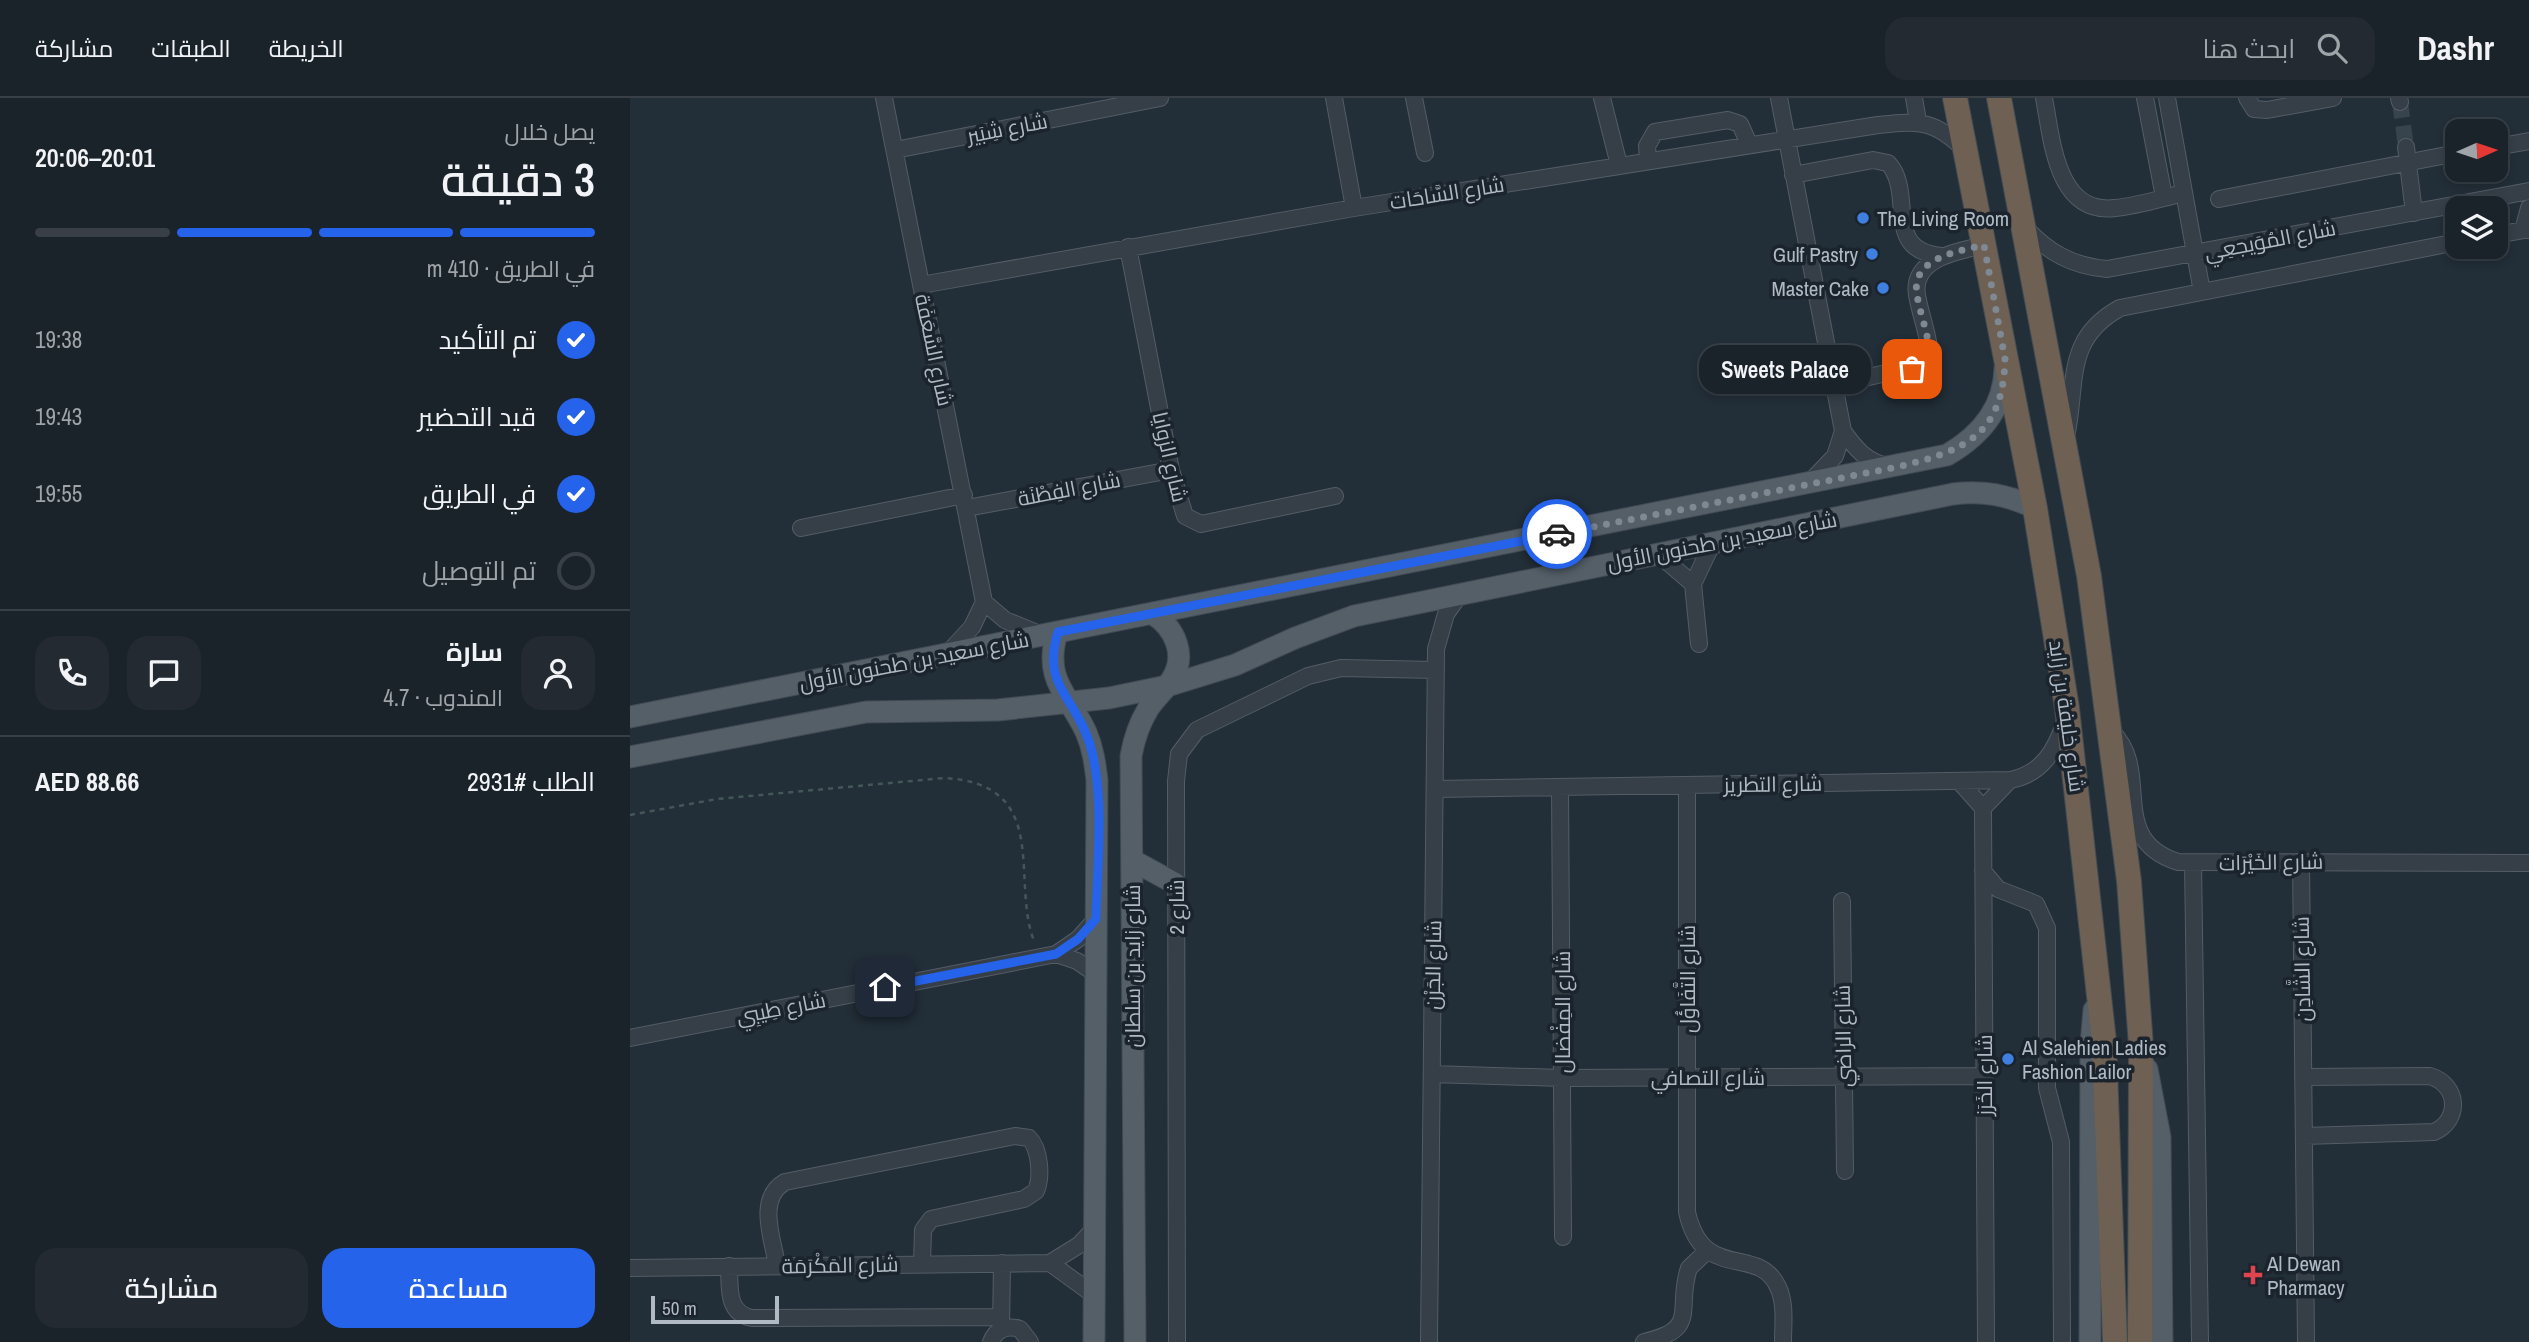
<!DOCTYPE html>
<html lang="ar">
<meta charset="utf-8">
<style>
body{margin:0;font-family:"Archivo Narrow",Cairo,sans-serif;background:#232a32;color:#f1f3f6;direction:rtl;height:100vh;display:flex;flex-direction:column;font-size:26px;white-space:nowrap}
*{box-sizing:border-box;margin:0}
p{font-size:23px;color:#9fa4a8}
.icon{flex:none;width:38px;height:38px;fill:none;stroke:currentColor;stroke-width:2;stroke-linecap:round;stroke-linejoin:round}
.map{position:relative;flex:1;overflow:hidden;direction:ltr}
.side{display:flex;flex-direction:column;background:#1a222a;width:630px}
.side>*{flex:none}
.needle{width:46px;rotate:87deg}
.buttons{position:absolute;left:1815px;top:21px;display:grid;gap:14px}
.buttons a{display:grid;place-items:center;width:63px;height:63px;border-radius:14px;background:#1a222a;box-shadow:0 4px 10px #0003,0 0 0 2px #383f47;font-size:35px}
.scale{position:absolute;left:21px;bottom:18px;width:128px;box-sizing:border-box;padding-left:7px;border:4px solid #b0bac5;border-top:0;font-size:19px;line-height:24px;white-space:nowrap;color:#b0bac5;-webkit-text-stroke:5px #1b242d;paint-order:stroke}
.pin{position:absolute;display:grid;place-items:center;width:60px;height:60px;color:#fff;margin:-30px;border-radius:14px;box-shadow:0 4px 10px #0006}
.courier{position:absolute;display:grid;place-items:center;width:70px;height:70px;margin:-35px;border:5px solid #2563eb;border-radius:50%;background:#fff;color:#222;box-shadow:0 2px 9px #0007}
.bubble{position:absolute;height:49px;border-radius:21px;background:#1a222a;box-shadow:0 4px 10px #0003,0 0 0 2px #383f47;font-size:23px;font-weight:600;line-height:49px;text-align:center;direction:rtl}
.summary em{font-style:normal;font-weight:600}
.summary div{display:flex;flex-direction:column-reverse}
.summary{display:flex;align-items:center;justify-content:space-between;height:119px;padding:0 35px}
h1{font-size:46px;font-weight:600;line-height:52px}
.bar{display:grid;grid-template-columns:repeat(4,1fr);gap:10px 7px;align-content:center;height:84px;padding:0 35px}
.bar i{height:9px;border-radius:5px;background:#383f47}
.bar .selected{background:#2563eb}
.bar p{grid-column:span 4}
.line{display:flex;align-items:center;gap:18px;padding:0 35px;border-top:2px solid #383f47}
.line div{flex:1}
.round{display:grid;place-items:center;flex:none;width:74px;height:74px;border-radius:21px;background:#232a32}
ol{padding:0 35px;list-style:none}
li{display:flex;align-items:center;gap:21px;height:77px}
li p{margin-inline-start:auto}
li .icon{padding:7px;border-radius:50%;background:#2563eb;color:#fff;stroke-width:4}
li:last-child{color:#9fa4a8}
li i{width:38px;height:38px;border:4px solid #383f47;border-radius:50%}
.action{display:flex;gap:14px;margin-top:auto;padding:14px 35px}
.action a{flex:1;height:80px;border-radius:21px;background:#2563eb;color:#fff;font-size:28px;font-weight:600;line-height:80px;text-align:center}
.action a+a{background:#232a32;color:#f1f3f6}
header{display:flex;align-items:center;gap:42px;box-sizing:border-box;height:98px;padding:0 35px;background:#1a222a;border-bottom:2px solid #383f47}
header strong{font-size:33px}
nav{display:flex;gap:38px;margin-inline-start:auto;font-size:24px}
.search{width:490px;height:63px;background:#232a32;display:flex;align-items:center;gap:18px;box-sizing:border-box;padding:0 24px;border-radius:21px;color:#9fa4a8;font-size:26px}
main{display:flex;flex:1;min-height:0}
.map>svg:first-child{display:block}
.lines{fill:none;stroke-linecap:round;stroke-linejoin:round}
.minor-tunnel{stroke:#37434d;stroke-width:16;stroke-dasharray:16 8;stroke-linecap:butt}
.minor-casing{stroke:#535d66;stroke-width:18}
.major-casing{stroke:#424b55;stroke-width:23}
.highway-casing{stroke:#404a53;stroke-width:26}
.path{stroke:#445758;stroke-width:2.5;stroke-dasharray:5 5;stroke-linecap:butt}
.minor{stroke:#363f48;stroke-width:16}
.major{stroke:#545f68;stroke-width:21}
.highway{stroke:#6e6053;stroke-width:24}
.done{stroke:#7e8994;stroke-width:7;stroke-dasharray:0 12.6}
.route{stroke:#2563eb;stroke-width:9}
.shop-dot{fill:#3f7fe0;stroke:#1b242d;stroke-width:2.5}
.health-dot{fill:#e0444e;stroke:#1b242d;stroke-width:2.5}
.labels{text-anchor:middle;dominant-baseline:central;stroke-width:7;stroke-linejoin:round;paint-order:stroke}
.street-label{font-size:21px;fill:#b0bac5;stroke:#1b242d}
.poi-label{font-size:21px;fill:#b0bac5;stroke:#1b242d;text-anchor:start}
</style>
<header>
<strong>Dashr</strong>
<div class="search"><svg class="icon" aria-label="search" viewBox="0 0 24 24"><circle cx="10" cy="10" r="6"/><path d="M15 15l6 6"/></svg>ابحث هنا</div>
<nav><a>الخريطة</a><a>الطبقات</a><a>مشاركة</a></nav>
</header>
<main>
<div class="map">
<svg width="1899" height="1244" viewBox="0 0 1899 1244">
<rect width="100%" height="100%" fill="#222e38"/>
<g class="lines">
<!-- minor-tunnel -->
<path class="minor-tunnel" d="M1770,4L1776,49"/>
<defs>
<path id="minor" d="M254,0L354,504L342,529L317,556
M704,0L724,110
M784,0L795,55
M972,0L989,67
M1149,0L1213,333L1205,358L1181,383
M1284,0L1288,23
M1414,0C1422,41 1426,117 1485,110C1508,108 1532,100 1554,95
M1515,0L1534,99
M1537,0L1572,194
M1617,0L1624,11L1637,12L1703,0
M1769,0L1770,4
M1776,49L1784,115
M1866,49L1899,43
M265,52L530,0
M1018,62L1017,48L1025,34L1098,22L1110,26L1119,46
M1163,77L1243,62L1258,65C1286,95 1251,153 1312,158
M1589,101L1827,55
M1899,110L1895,125L1899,132
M1394,128C1417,154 1442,168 1477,171L1899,93
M1866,137L1899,131
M498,149L541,372L555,418L571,426L705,398
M291,187L724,110L1248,27C1290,23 1304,21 1336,53
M1204,287L1291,267L1298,259L1299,250C1297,232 1290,215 1287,197C1281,160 1329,153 1355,147
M1213,333C1225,350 1237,365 1259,368
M1437,334C1447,283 1435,240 1490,210L1827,144
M337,410L541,372
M171,430L334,397
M1028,456L1063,486
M354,504L375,522L412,537
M1069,546L1063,486L1083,444
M1482,634C1523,674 1476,741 1548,764L1899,765
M1329,683L1353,710L1356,1244
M1057,688V1114C1073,1186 1128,1145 1148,1189C1156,1206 1153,1226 1153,1244
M930,689L933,1139
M806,691L1380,682C1412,676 1426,652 1435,623
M1353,710L1380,682
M1671,763L1676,1244
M1563,765L1570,1244
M1353,773L1368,791L1406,806L1417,830V990L1431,1044L1432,1244
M1212,803L1215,1073
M426,856L447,863L466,876
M0,940L426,856L448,841L466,821
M802,976L932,980L1354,978
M1673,979L1800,978C1829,987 1831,1022 1804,1034L1674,1038
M420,1165L464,1197
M147,1167C143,1142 126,1100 155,1084L385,1038L399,1040C410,1051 412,1079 406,1093L394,1101L301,1121L293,1132L292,1166
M99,1168C100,1189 96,1215 122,1220L371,1219
M0,1170L420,1165L449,1147L465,1130
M371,1231L372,1165
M361,1244C366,1231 377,1227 390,1231L400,1244
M547,1244L546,683L549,656L567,632L678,578L711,570L806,572
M799,1244L806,551L816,516L830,496
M1014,1244C1071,1231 1045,1211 1059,1170L1077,1153"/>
<path id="major" d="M427,534C413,583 438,595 456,634C463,650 465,666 467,682L464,1244
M0,619L1317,357C1350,338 1374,310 1375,270
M0,659L236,614L368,612L479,600L537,588L605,567L665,540L724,518L1323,396C1353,392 1378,397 1405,410
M502,762L546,786
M1517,971L1530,1039L1532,1244
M505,1244L501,658C504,641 509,626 518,611C525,600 535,592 542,581C557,557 545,530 523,516
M1460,1244L1461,946L1464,912"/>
<path id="highway" d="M1325,0L1405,410L1437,610L1474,943L1485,1244
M1369,0L1459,478L1499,783L1511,948L1510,1244"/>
</defs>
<!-- minor casing -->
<use href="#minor" class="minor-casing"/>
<!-- major casing -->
<use href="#major" class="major-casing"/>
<!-- highway casing -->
<use href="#highway" class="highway-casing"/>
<!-- path -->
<path class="path" d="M0,717L87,701L314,680C423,686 380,781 404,843"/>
<!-- minor -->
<use href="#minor" class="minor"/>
<!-- major -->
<use href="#major" class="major"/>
<!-- highway -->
<use href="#highway" class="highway"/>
</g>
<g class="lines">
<!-- done -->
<path class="done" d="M927,436L1267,369C1333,353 1373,339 1375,261L1354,147C1329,153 1280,160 1287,197C1290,215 1297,232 1299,250C1297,262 1293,267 1282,271"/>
<!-- route -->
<path class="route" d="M255,889L426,856L448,841L466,821C467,768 476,686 457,638C441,596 412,585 428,534L927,436"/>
</g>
<!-- markers -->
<g class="shop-dot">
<circle cx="1233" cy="120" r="7"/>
<circle cx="1242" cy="156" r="7"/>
<circle cx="1253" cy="190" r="7"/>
<circle cx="1378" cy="961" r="7"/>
</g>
<path class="health-dot" d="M1619.5 1166.5h7v7h7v7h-7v7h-7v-7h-7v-7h7z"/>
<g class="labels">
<!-- street labels -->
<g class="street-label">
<text transform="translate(377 30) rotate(-11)">شارع شِبَير</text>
<text transform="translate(817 95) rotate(-9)">شارع السَّاحَات</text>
<text transform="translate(1640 142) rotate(-11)">شارع المُوَيجعِي</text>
<text transform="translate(304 252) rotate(78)">شارع السَّعَفَة</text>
<text transform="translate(540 359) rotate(77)">شارع الزوايا</text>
<text transform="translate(439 391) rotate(-11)">شارع الفِطْنَة</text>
<text transform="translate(1092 443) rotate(-11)">شارع سعيد بن طحنون الأول</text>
<text transform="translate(284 563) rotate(-11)">شارع سعيد بن طحنون الأول</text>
<text transform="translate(1437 618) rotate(82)">شارع خليفة بن زايد</text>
<text transform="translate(1143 686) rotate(-1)">شارع التطريز</text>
<text transform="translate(1641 764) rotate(-1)">شارع الخَيْرَات</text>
<text transform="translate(546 809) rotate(-90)">شارع 2</text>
<text transform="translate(803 867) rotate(-89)">شارع الجَرْن</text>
<text transform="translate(502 868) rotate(-90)">شارع زايد بن سلطان</text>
<text transform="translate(1672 871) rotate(-91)">شارع الشَّادِن</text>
<text transform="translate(1057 881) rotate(-90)">شارع التَّفَاؤُل</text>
<text transform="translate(151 910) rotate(-11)">شارع طِيبِي</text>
<text transform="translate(932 914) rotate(-90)">شارع المِفْضال</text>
<text transform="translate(1213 938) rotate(-91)">شارع الراضي</text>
<text transform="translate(1354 977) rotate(-90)">شارع الخَرَز</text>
<text x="1078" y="979">شارع التصافي</text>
<text transform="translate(210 1167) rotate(-1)">شارع المَكْرَمَة</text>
</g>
<!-- poi labels -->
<g class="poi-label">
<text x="1247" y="120">The Living Room</text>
<text x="1228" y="156" text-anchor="end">Gulf Pastry</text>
<text x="1239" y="190" text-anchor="end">Master Cake</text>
<text x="1392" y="949">Al Salehien Ladies<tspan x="1392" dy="24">Fashion Lailor</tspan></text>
<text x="1637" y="1165">Al Dewan<tspan x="1637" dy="24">Pharmacy</tspan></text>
</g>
</g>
</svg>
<div class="buttons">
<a><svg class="needle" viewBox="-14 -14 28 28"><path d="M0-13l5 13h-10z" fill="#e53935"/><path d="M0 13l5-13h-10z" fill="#9fa4a8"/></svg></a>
<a><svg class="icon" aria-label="layers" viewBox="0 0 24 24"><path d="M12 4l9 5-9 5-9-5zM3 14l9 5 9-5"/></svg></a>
</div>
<div class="scale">50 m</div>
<div class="pin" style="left:1282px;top:271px;background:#ea580c"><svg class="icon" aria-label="bag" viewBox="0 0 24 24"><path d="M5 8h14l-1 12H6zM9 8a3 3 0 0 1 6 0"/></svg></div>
<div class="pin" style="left:255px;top:889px;background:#1f2937"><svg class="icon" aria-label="home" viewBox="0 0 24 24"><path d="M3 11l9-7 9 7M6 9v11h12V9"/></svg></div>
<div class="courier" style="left:927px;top:436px"><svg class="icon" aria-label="car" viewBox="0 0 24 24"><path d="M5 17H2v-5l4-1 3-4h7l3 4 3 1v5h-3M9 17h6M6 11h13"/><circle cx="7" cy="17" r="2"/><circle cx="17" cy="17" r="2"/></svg></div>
<div class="bubble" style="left:1069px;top:247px;width:172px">Sweets Palace</div>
</div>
<section class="side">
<div class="summary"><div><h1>3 دقيقة</h1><p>يصل خلال</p></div><em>20:01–20:06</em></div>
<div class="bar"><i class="selected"></i><i class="selected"></i><i class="selected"></i><i></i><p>في الطريق · 410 m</p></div>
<ol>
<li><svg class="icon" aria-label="check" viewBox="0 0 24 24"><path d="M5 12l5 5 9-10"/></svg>تم التأكيد<p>19:38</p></li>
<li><svg class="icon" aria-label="check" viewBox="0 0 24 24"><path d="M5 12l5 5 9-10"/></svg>قيد التحضير<p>19:43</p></li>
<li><svg class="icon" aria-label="check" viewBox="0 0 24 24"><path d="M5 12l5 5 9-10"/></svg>في الطريق<p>19:55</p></li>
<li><i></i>تم التوصيل</li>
</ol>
<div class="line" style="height:126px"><a class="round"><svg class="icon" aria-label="person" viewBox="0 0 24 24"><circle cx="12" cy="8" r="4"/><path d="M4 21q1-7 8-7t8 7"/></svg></a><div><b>سارة</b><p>المندوب · 4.7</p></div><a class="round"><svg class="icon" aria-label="chat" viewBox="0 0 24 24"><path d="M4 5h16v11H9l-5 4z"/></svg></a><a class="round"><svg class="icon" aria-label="phone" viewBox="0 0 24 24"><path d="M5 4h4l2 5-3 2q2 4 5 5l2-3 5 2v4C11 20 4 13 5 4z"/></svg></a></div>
<div class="line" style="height:91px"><div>الطلب #2931</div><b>AED 88.66</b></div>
<div class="action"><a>مساعدة</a><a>مشاركة</a></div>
</section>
</main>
